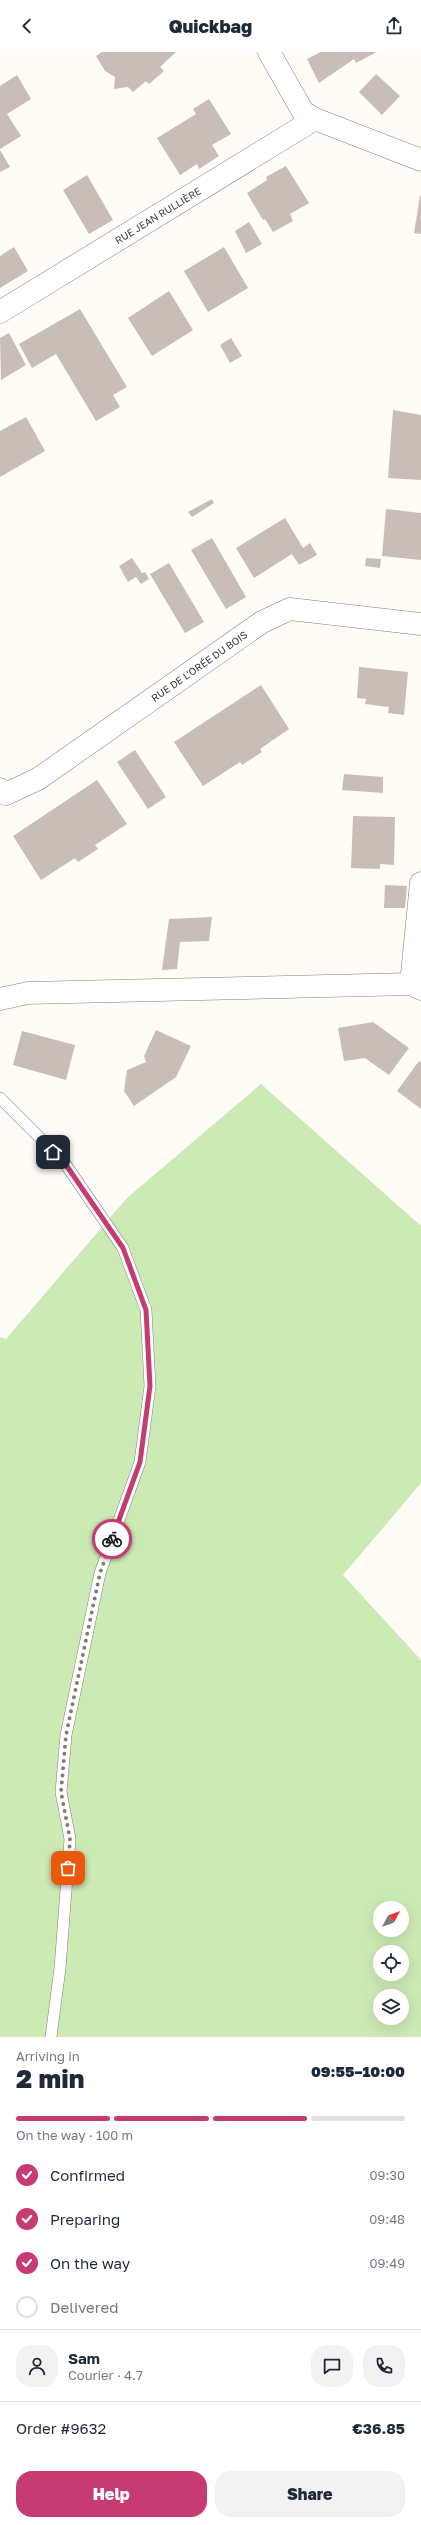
<!DOCTYPE html>
<meta charset="utf-8">
<style>
body{margin:0;font-family:"Golos Text",sans-serif;background:#f2f2f3;color:#1f2937;height:100vh;display:flex;flex-direction:column;font-size:15px;white-space:nowrap}
*{box-sizing:border-box;margin:0}
p{font-size:13px;color:#747a83}
.icon{flex:none;width:22px;height:22px;fill:none;stroke:currentColor;stroke-width:2;stroke-linecap:round;stroke-linejoin:round}
.map{position:relative;height:1985px;overflow:hidden}
.panel{display:flex;flex-direction:column;background:#fff;flex:1}
.panel>*{flex:none}
.needle{width:26px;rotate:49deg}
.controls{position:absolute;left:373px;top:1849px;display:grid;gap:8px}
.controls a{display:grid;place-items:center;width:36px;height:36px;border-radius:50%;background:#fff;box-shadow:0 4px 16px #0002;font-size:20px}
.pin{position:absolute;display:grid;place-items:center;width:34px;height:34px;color:#fff;margin:-17px;border-radius:8px;box-shadow:0 2px 6px #0006}
.courier{position:absolute;display:grid;place-items:center;width:40px;height:40px;margin:-20px;border:3px solid #c63b71;border-radius:50%;background:#fff;color:#222;box-shadow:0 1px 5px #0007}
.headline em{font-style:normal;font-weight:800}
.headline div{display:flex;flex-direction:column-reverse}
.headline{display:flex;align-items:center;justify-content:space-between;height:68px;padding:0 16px}
h1{font-size:26px;font-weight:800;line-height:30px}
.bar{display:grid;grid-template-columns:repeat(4,1fr);gap:6px 4px;align-content:center;height:48px;padding:0 16px}
.bar i{height:5px;border-radius:3px;background:#e0e1e3}
.bar .selected{background:#c63b71}
.bar p{grid-column:span 4}
.line{display:flex;align-items:center;gap:10px;padding:0 16px;border-top:1px solid #e0e1e3}
.line div{flex:1}
.round{display:grid;place-items:center;flex:none;width:42px;height:42px;border-radius:16px;background:#f2f2f3}
ol{padding:0 16px;list-style:none}
li{display:flex;align-items:center;gap:12px;height:44px}
li p{margin-inline-start:auto}
li .icon{padding:4px;border-radius:50%;background:#c63b71;color:#fff;stroke-width:4}
li:last-child{color:#747a83}
li i{width:22px;height:22px;border:2px solid #e0e1e3;border-radius:50%}
.cta{display:flex;gap:8px;margin-top:auto;padding:8px 16px}
.cta a{flex:1;height:46px;border-radius:16px;background:#c63b71;color:#fff;font-size:16px;font-weight:800;line-height:46px;text-align:center}
.cta a+a{background:#f2f2f3;color:#1f2937}
header{display:flex;justify-content:space-between;align-items:center;height:52px;padding:0 16px;background:#fff;font-size:18px;font-weight:800}
.map>svg:first-child{display:block}
.green{fill:#cceab4;fill-rule:evenodd}
.building{fill:#c9beb7}
.lines{fill:none;stroke-linecap:round;stroke-linejoin:round}
.lane-casing{stroke:#867e76;stroke-width:12}
.street-casing{stroke:#867e76;stroke-width:23}
.lane{stroke:#fff;stroke-width:11}
.street{stroke:#fff;stroke-width:22}
.done{stroke:#807c78;stroke-width:4;stroke-dasharray:0 7.2}
.route{stroke:#c63b71;stroke-width:5}
.labels{text-anchor:middle;dominant-baseline:central;stroke-width:3.5;stroke-linejoin:round;paint-order:stroke}
.street-label{font-size:10px;fill:#3b3834;stroke:#fff}
</style>
<header><svg class="icon" aria-label="back" viewBox="0 0 24 24"><path d="M15 5l-7 7 7 7"/></svg>Quickbag<svg class="icon" aria-label="share" viewBox="0 0 24 24"><path d="M12 15V3M7 8l5-5 5 5M5 13v7h14v-7"/></svg></header>
<div class="map">
<svg width="421" height="1985" viewBox="0 0 421 1985">
<rect width="100%" height="100%" fill="#fffbf7"/>
<!-- green -->
<path class="green" d="M261,1032L421,1174V1431L343,1523L421,1608V1985H0V1285L6,1287L127,1146ZM380,1856H402V1878H380ZM380,1900H402V1922H380ZM380,1944H402V1966H380Z"/>
<!-- building -->
<path class="building" d="M102,0H176L160,15L164,19L149,32L146,29L133,40L128,35L114,37L115,25L105,19L96,4Z
M321,0H377L356,11L354,7L319,31L307,7Z
M376,22L400,44L382,63L359,40Z
M17,23L31,47L7,62L21,84L0,97V34Z
M209,47L231,82L212,93L219,104L199,117L197,112L180,123L157,86L196,62L193,57Z
M0,98L10,115L0,120Z
M286,114L309,151L290,162L293,169L273,180L265,167L263,168L247,141L267,128L266,125Z
M87,123L113,168L89,182L63,138Z
M420,144H421V182L414,181Z
M249,170L262,192L246,201L235,179Z
M14,195L28,219L0,236V204Z
M224,195L248,236L208,260L184,219Z
M169,239L193,278L152,304L128,266Z
M80,257L127,335L113,343L120,355L96,369L56,302L32,316L19,292Z
M9,281L26,313L1,328L0,286Z
M231,286L242,304L230,311L220,293Z
M393,358L421,363V428L388,426Z
M26,365L45,399L0,425V379Z
M212,447L214,451L192,465L188,460Z
M386,457L421,461V508L382,504Z
M285,466L303,496L310,491L317,503L299,513L292,502L254,526L236,496Z
M212,486L246,545L226,557L191,498Z
M132,506L142,521L145,520L149,527L141,532L136,525L128,530L119,514Z
M366,506L381,507L380,516L365,514Z
M169,511L204,570L185,581L150,522Z
M359,615L408,620L404,663L388,661L389,655L365,652L366,647L357,646Z
M261,633L289,677L260,697L262,700L242,713L240,710L203,734L174,690Z
M135,698L166,745L148,757L117,710Z
M344,722L383,725V741L342,738Z
M97,728L127,772L95,793L98,797L78,810L75,806L41,828L13,784Z
M353,764L395,765L394,813L380,812V817L351,816Z
M385,833L407,834L405,856H384Z
M212,865L209,889L180,890L177,917L162,918L169,867Z
M373,970L409,996L389,1023L365,1006L344,1009L338,976Z
M156,978L191,994L176,1025L134,1054L124,1039L127,1018L146,1010L144,1004Z
M22,979L75,993L66,1028L13,1013Z
M419,1009L421,1011V1057L397,1039Z"/>
<g class="lines">
<defs>
<path id="lane" d="M0,1046L64,1110L123,1196L146,1258L150,1334L140,1410L100,1521L66,1683L61,1740L70,1787L60,1916L51,1985"/>
<g id="street">
<path d="M269,0L303,60L315,67L421,108"/>
<path id="s1" d="M0,260L315,67"/>
<path id="s2" d="M0,737L6,742L38,727L262,570L290,557L421,572"/>
<path d="M411,932L421,831"/>
<path d="M0,947L28,941L411,932L421,937"/>
</g>
</defs>
<!-- lane casing -->
<use href="#lane" class="lane-casing"/>
<!-- street casing -->
<use href="#street" class="street-casing"/>
<!-- lane -->
<use href="#lane" class="lane"/>
<!-- street -->
<use href="#street" class="street"/>
</g>
<g class="lines">
<!-- done -->
<path class="done" d="M68,1816L70,1787L61,1740L66,1683L100,1521L112,1487"/>
<!-- route -->
<path class="route" d="M53,1100L64,1110L123,1196L146,1258L150,1334L140,1410L112,1487"/>
</g>
<g class="labels">
<!-- street labels -->
<g class="street-label">
<text stroke="none"><textPath href="#s1" startOffset="185">RUE JEAN RULLIÈRE</textPath></text>
<text stroke="none"><textPath href="#s2" startOffset="240">RUE DE L'ORÉE DU BOIS</textPath></text>
</g>
</g>
</svg>
<div class="controls">
<a><svg class="needle" viewBox="-14 -14 28 28"><path d="M0-13l5 13h-10z" fill="#e53935"/><path d="M0 13l5-13h-10z" fill="#747a83"/></svg></a>
<a><svg class="icon" aria-label="locate" viewBox="0 0 24 24"><circle cx="12" cy="12" r="6"/><path d="M12 2v4M12 18v4M2 12h4M18 12h4"/></svg></a>
<a><svg class="icon" aria-label="layers" viewBox="0 0 24 24"><path d="M12 4l9 5-9 5-9-5zM3 14l9 5 9-5"/></svg></a>
</div>
<div class="pin" style="left:68px;top:1816px;background:#ea580c"><svg class="icon" aria-label="bag" viewBox="0 0 24 24"><path d="M5 8h14l-1 12H6zM9 8a3 3 0 0 1 6 0"/></svg></div>
<div class="pin" style="left:53px;top:1100px;background:#1f2937"><svg class="icon" aria-label="home" viewBox="0 0 24 24"><path d="M3 11l9-7 9 7M6 9v11h12V9"/></svg></div>
<div class="courier" style="left:112px;top:1487px"><svg class="icon" aria-label="bike" viewBox="0 0 24 24"><circle cx="6" cy="16" r="4"/><circle cx="18" cy="16" r="4"/><path d="M6 16l4-8h5l3 8M10 8l3 8H6M13 5h3"/></svg></div>
</div>
<section class="panel">
<div class="headline"><div><h1>2 min</h1><p>Arriving in</p></div><em>09:55–10:00</em></div>
<div class="bar"><i class="selected"></i><i class="selected"></i><i class="selected"></i><i></i><p>On the way · 100 m</p></div>
<ol>
<li><svg class="icon" aria-label="check" viewBox="0 0 24 24"><path d="M5 12l5 5 9-10"/></svg>Confirmed<p>09:30</p></li>
<li><svg class="icon" aria-label="check" viewBox="0 0 24 24"><path d="M5 12l5 5 9-10"/></svg>Preparing<p>09:48</p></li>
<li><svg class="icon" aria-label="check" viewBox="0 0 24 24"><path d="M5 12l5 5 9-10"/></svg>On the way<p>09:49</p></li>
<li><i></i>Delivered</li>
</ol>
<div class="line" style="height:72px"><a class="round"><svg class="icon" aria-label="person" viewBox="0 0 24 24"><circle cx="12" cy="8" r="4"/><path d="M4 21q1-7 8-7t8 7"/></svg></a><div><b>Sam</b><p>Courier · 4.7</p></div><a class="round"><svg class="icon" aria-label="chat" viewBox="0 0 24 24"><path d="M4 5h16v11H9l-5 4z"/></svg></a><a class="round"><svg class="icon" aria-label="phone" viewBox="0 0 24 24"><path d="M5 4h4l2 5-3 2q2 4 5 5l2-3 5 2v4C11 20 4 13 5 4z"/></svg></a></div>
<div class="line" style="height:52px"><div>Order #9632</div><b>€36.85</b></div>
<div class="cta"><a>Help</a><a>Share</a></div>
</section>
